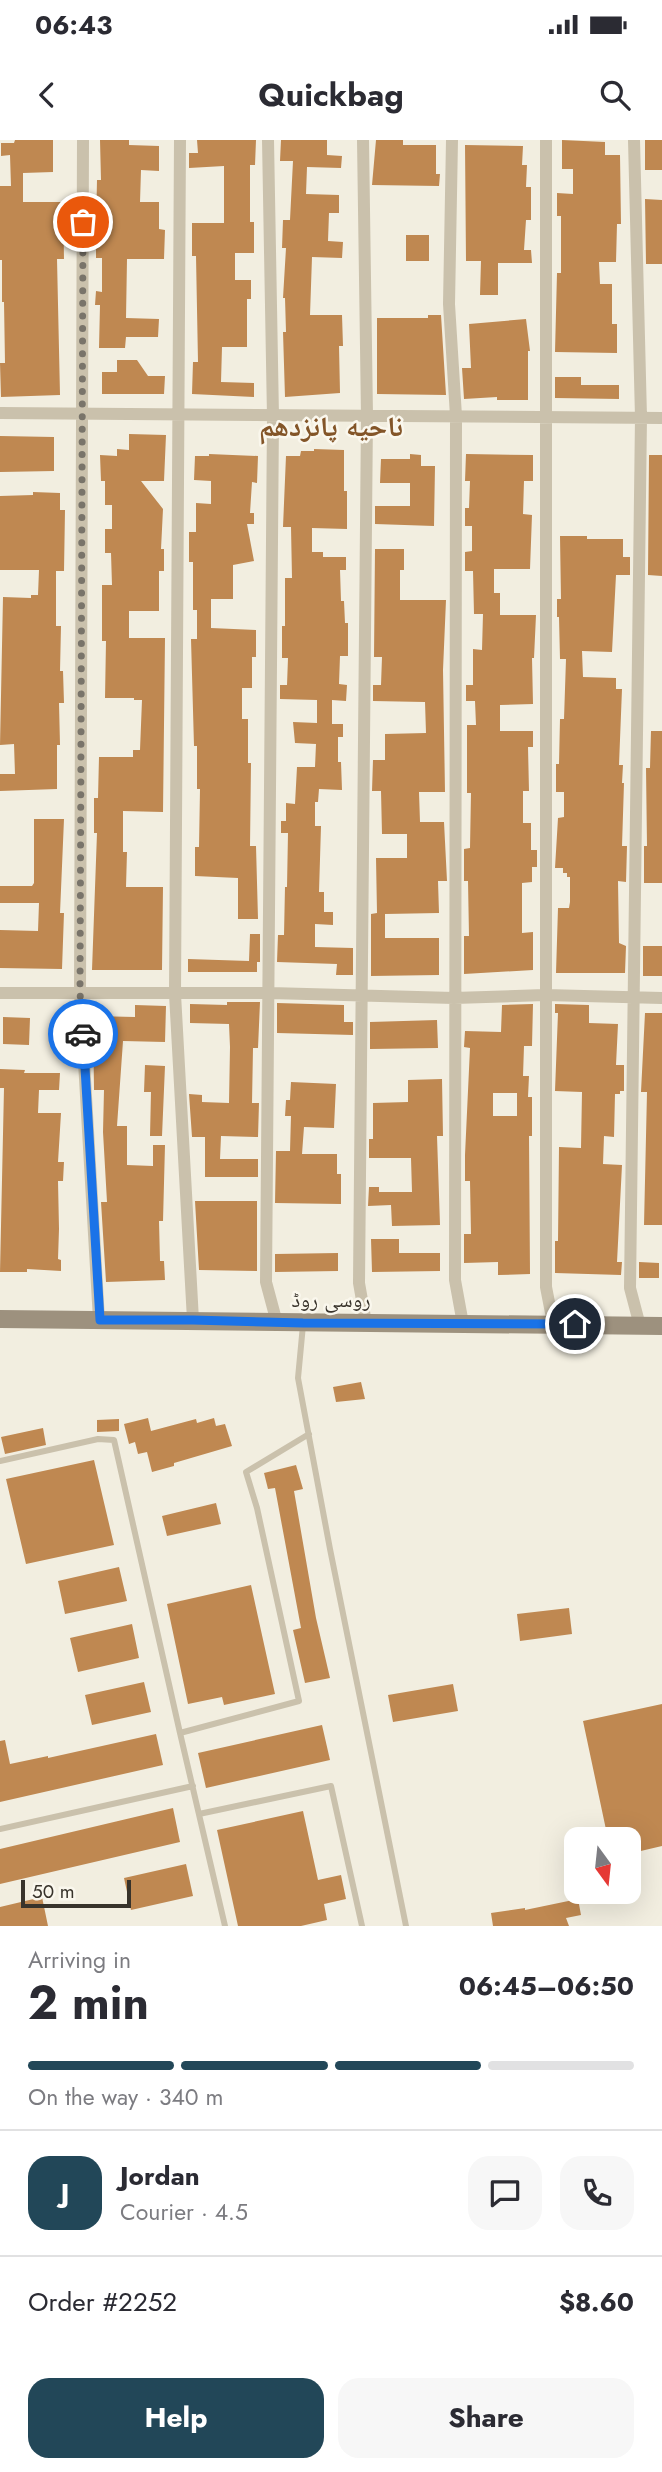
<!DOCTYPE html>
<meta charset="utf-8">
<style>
body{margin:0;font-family:Jost,"Noto Naskh Arabic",sans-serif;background:#f7f7f7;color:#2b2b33;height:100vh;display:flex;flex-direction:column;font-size:26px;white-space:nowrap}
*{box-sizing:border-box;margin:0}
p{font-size:23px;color:#7c7c81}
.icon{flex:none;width:38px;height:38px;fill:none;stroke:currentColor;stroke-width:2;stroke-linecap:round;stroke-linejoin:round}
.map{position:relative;height:1786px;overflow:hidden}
.sheet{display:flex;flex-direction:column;background:#fff;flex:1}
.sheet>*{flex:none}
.needle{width:46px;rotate:165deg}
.buttons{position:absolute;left:564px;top:1687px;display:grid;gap:14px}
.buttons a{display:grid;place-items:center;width:77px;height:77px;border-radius:14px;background:#fff;box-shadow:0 7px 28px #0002;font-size:35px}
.scale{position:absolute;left:21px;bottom:18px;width:110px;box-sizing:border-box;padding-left:7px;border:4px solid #38332b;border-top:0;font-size:19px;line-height:24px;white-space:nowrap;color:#38332b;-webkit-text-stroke:5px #faf7ed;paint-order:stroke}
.pin{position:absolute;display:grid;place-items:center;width:60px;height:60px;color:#fff;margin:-30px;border:4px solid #fff;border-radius:50%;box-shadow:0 2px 7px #0007}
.courier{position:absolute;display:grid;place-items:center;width:70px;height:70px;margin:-35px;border:5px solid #1a73e8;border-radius:50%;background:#fff;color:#222;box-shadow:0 2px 9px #0007}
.overview em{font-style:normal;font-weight:700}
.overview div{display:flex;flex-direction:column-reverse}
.overview{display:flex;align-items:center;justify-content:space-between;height:119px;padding:0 28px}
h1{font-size:46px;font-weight:700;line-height:52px}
.bar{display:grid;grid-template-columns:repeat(4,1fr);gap:10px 7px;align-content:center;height:84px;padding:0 28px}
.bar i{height:9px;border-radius:5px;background:#e1e1e2}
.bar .on{background:#224758}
.bar p{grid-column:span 4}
.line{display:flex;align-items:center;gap:18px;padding:0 28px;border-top:2px solid #e1e1e2}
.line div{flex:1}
.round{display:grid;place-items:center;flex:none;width:74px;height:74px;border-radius:21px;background:#f7f7f7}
.cta{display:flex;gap:14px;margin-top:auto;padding:14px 28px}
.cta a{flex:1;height:80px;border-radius:21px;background:#224758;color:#fff;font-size:28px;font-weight:700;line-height:80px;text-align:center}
.cta a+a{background:#f7f7f7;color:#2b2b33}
.status{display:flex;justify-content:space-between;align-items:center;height:49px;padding:0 35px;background:#fff;direction:ltr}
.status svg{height:19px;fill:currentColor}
header{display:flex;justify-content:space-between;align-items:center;height:91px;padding:0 28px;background:#fff;font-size:32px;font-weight:700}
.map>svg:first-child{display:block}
.building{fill:#bf8851;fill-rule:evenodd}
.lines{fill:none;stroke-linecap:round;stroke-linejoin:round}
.service{stroke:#cac1ac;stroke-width:6}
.minor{stroke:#cac1ac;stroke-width:12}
.secondary{stroke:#9d917e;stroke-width:18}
.done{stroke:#79746a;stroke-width:7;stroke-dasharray:0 12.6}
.route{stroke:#1a73e8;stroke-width:9}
.labels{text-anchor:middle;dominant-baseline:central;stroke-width:5;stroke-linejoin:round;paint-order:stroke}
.street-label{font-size:21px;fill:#38332b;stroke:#faf7ed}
.district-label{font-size:28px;font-weight:bold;fill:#835528;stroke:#faf7ed}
</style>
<div class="status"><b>06:43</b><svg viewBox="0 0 49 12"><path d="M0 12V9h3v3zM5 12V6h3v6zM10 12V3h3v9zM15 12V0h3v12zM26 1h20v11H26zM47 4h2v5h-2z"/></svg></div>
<header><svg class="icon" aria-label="back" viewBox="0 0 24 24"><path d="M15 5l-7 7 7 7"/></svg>Quickbag<svg class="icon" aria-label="search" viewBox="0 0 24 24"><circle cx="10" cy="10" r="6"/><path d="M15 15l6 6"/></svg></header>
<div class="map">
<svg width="662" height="1786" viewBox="0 0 662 1786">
<rect width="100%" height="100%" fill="#f2eee0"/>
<!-- building -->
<path class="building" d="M15,0H53V32L23,33V62H63L64,119H57L60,255L1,257L0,223H5L4,162H2V120H0V46H11L10,15L1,16V3H14Z
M100,0H129V5L159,6V31L141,30L140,62H159V89L165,90L164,119H127L126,178L159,179L158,197H126L125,208H99L100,165H95L96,151L102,152V118H96V87L97,40H101Z
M197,0H256L255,25H250V82H254V113H235V140H251V159H247V207H222L221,242L254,243V257L192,254L193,222H198L196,116H192V83H224V26L189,28V13H198Z
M281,0H327V15L342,16L341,28L307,27L306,54L339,55V73H329L328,101L343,102L342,118L312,117L310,175H342L343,206H339L340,253L285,257L283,192H286L285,158H283L286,108H282L283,80H290L293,21H280Z
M376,0H403V5H436V34H440L439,46L372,45Z
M562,0L605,2V15H620L621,84H617L616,122H599L600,144H612V184H617V213L555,212L557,133H561V76H557V53L573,54V29H562Z
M645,0H662V30H645Z
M465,5L523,6L522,25H527L526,47H531V80H526L524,110H531L532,123H498V155H480L481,121H466Z
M645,59L662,60V124H646Z
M406,95H429V121H406Z
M428,175H441L446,255L377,254V178H428Z
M526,179L530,211H528V260H497V257L464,259L462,228H471L469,184Z
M117,220H137L148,236H165L164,254H102V232H117Z
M555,237H581V245H619V259L555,258Z
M129,294L166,295L164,341H141L163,369L161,409H164V431H159V471H129V498H165L163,672L123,671V712H127L126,747H163L162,830H92L97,693H94V658H98L99,617H133V610H140L142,560H134V558H105L106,501H102V445H112L111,413H105V389H112V365H105V341H101L100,315L117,316V309L129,310Z
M0,296L54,297V331L0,332Z
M314,309L344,310V351H347V389L312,388V412H323V417H346V430H340L341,461H344L345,483H348V516H340L339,544L347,545L346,561L332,560V584H343V597H338V622H341L342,650L319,649L318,662H315V686H321L319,752H324V772H333V785L315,784V807L353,808V835H336L337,824L277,822L278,795H284L285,747H287L288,693H281V681H286V663L295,664L297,627H315L316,604L295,603L293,582L317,583V560L280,559V545H287L288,518H282V486H285V438H292L291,387H283L286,316H300L301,311H314Z
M209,314L258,316L257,343L252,342L250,373H254V384H247L254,421L233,425V459H211V488L256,490V517H252V548H242V579H248V623H251L250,706H256L258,779H238V738L195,736V707H199L200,649H197V606H194L191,499H197V470H193V422H189V392H196V363L211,364V341L194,340L195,316H209Z
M410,314L421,315V326H435L434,386L375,384V366H410V343H380L381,319H410Z
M466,314L533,315V341H524L523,374L532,375L530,429H494V453H500V475H536L534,518H532L533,564L500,565V591H533V607H528L529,651H523V683H531V710H537V727H532V742L522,743V793L533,792V830L464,834V796H469L468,741H464V709L470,708L471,653H467V585H476L475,561H466V545H473V509L482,510L483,474H474L473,431H465V412L472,411V386H465V368H469L470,341H465Z
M649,315H662V436L648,435Z
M33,352L60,353V370H65L64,431H56V486H61L60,531H63L64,563H59L60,605H57V649L0,651V634H15L14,604L0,605L3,457L31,458V455H38L39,430H0V356L33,355Z
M560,396H587V399H623V417H630V435H616L612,512L582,511L583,537L616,538V549H622L619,625H623L622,643H624L622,706H627L626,742L618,741L619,803L626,806L625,833H556L558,768H569L570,762V737H567V733H563V728H555L558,678L564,677V652H556V624H559L560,579H564L566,519H560L559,477H557V459H561Z
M375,409H404V430H400V460H446L443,530L445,652H419L420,682H444L447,741H438L439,773L385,774V798H439V835L371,836V774L377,773L376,718H407V694H382L381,651H372L373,620H385V594L426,593L425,562L373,561V545H381L382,517H374Z
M651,591H662V743H644V706H647L646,628H650Z
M34,679H64L60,773H64L62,829L0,828V790L38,791L39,763H0V746H32L34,743Z
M250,794H260V822H257V832H188V819L249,821Z
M643,806H662V836H643Z
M227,862H260L258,908H253L252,963H259L258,997L221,996L220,1019H258V1037H205V997H192L189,954L202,955V962L229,963L230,907L229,884L190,883V864L227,865Z
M277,863L344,865V882H353V895L277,893Z
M533,864L532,906H524L523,936H529L528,957H532V996H529L530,1134L498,1135V1122L464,1123V1094H471L470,1041H465V1015L470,908L464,907L465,891L501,892L502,865ZM493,953H517V976H493Z
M555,864L589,865V883L618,884L616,925H624V951H620V954H615L614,997L604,996L603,1024L622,1025L617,1122H622L621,1135L555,1133V1101H558L559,1007L581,1008L582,952L555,951L558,873H555Z
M135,865L166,866L165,902L123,901L117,986H127V1025L153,1026V1005H165L163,1081H159L160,1121H164L165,1140L106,1142L101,1062H107L103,992L104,950H94L93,876L135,877Z
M645,873H662V1085H644L647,952H641Z
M3,877L30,878L29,905L3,904Z
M437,880L438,908L370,909V882Z
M145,925L165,926L162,996H150L151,952H144Z
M0,929L25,930L24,933H60L59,950H39L38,973H61L58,1022H64L63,1041H58L59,1089L58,1119L61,1120V1131L27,1129V1132H0L4,948H0Z
M442,939L443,996H437L440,1085L392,1086L391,1065L368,1066L369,1047H379V1052H412L411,1018H369V999H373V963L408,962V940Z
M291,942L336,944L334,988L304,987L302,1014H337V1034H341V1064L275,1063L276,1011H290L291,976H285L286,960H290Z
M195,1061H257V1131L199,1130Z
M371,1099H399V1113H440V1131L372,1132Z
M338,1113V1131L275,1132V1114Z
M639,1122L659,1123V1138H639Z
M361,1242L365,1259L336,1262L333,1247Z
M148,1278L151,1291L196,1279L197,1283L214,1278L216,1286L225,1284L232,1306L174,1323V1326L152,1332L147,1312L138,1314L135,1302L129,1304L124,1284Z
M119,1279V1291L97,1292V1280Z
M43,1288L46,1305L5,1314L1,1297Z
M94,1320L114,1405L26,1424L6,1339Z
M296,1325L303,1349L294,1351L316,1478L330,1538L305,1543L293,1490L301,1488L275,1348L268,1349L264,1333Z
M216,1363L221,1384L167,1396L162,1376Z
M119,1427L127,1461L65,1474L58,1441Z
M251,1445L275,1554L224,1565L222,1557L188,1564L167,1464Z
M569,1468L572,1494L520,1501L517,1474Z
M132,1484L139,1518L78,1532L70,1498Z
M144,1542L151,1572L92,1585L85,1555Z
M453,1544L458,1571L393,1582L388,1555Z
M662,1564V1706L628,1714V1699H608L583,1581Z
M322,1585L330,1620L206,1648L198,1613Z
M156,1594L163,1625L0,1662V1601L5,1600L10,1624L48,1616V1618Z
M173,1668L180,1702L0,1744V1709Z
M303,1671L318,1740L341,1735L346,1759L324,1764L327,1780L301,1786H238L217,1690Z
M186,1724L193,1756L131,1770L124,1738Z
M42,1757L48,1786H0V1767Z
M578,1759L581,1775L566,1778L569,1786H493L491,1773L525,1768V1770Z"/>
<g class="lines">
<!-- service -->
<path class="service" d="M303,1185L298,1238L330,1409L406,1786
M0,1321L98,1299L114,1300L180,1593
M199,1674L331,1646L362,1786
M0,1689L193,1646
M225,1786L180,1593L299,1561L257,1368L246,1332L309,1294"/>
<!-- minor -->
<path class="minor" d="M83,0L80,853L99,1180
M180,0L175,854L193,1180
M268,0L273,277L266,1142L277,1183
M363,0L367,276L359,1143L366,1183
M452,0L449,164L456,276L455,1140L463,1184
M546,0V1147L553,1183
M634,0L641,277L630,1148L640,1186
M0,273L662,278
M0,853H270L454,858L545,855L662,858"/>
<!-- secondary -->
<path class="secondary" d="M0,1179L662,1186"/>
</g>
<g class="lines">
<!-- done -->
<path class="done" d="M83,894L80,853L83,82"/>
<!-- route -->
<path class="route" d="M83,894L100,1180H193L303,1183L575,1184"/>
</g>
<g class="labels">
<!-- street labels -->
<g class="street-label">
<text x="331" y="1160">روسی روڈ</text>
</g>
<!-- district labels -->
<g class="district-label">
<text x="331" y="286">ناحیه پانزدهم</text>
</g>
</g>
</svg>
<div class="buttons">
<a><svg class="needle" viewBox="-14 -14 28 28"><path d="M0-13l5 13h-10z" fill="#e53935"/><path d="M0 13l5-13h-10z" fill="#7c7c81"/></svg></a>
</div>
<div class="scale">50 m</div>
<div class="pin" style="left:83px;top:82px;background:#ea580c"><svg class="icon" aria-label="bag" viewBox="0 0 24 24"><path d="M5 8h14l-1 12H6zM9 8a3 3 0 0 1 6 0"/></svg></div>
<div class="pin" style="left:575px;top:1184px;background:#1f2937"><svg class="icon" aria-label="home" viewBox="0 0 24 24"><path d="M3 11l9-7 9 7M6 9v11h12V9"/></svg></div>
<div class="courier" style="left:83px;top:894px"><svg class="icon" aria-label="car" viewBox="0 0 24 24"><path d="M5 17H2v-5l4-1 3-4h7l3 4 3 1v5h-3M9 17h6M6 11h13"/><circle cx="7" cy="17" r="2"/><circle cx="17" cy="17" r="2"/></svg></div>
</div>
<section class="sheet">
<div class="overview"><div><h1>2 min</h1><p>Arriving in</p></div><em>06:45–06:50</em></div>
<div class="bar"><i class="on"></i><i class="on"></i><i class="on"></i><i></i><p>On the way · 340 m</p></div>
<div class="line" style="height:126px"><b class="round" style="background:#224758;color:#fff">J</b><div><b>Jordan</b><p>Courier · 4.5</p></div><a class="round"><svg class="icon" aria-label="chat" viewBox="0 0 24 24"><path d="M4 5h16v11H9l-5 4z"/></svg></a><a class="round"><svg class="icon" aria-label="phone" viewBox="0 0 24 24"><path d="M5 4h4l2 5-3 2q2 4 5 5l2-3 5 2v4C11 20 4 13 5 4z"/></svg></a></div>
<div class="line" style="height:91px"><div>Order #2252</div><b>$8.60</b></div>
<div class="cta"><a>Help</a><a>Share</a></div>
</section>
